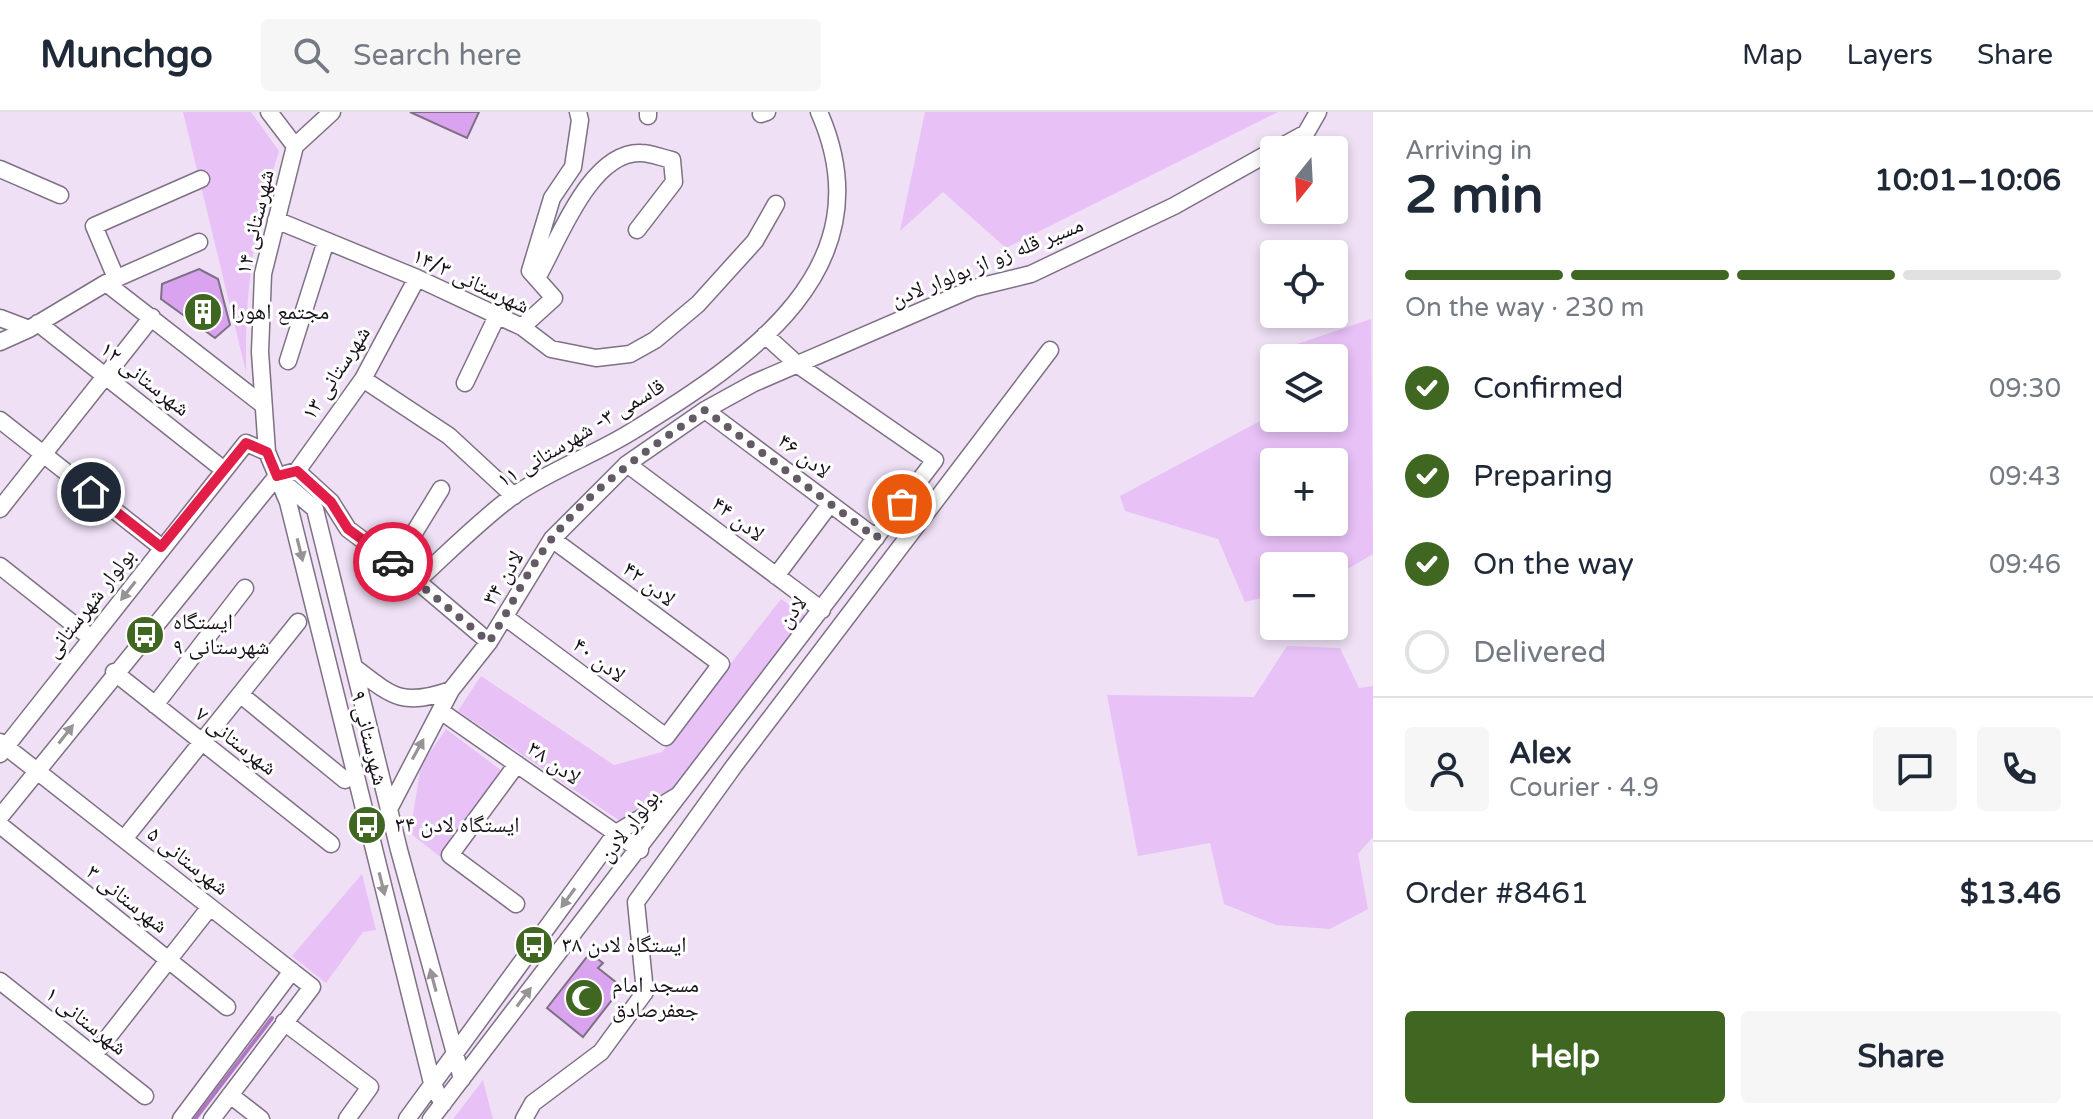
<!DOCTYPE html>
<meta charset="utf-8">
<style>
body{margin:0;font-family:"Varela Round","Noto Naskh Arabic",sans-serif;background:#f6f6f7;color:#1f2937;height:100vh;display:flex;flex-direction:column;font-size:30px;white-space:nowrap}
*{box-sizing:border-box;margin:0}
p{font-size:26px;color:#747a83}
.icon{flex:none;width:44px;height:44px;fill:none;stroke:currentColor;stroke-width:2;stroke-linecap:round;stroke-linejoin:round}
.map{position:relative;flex:1;overflow:hidden}
.sheet{display:flex;flex-direction:column;background:#fff;width:720px}
.sheet>*{flex:none}
.needle{width:52px;rotate:198deg}
.fabs{position:absolute;left:1260px;top:24px;display:grid;gap:16px}
.fabs a{display:grid;place-items:center;width:88px;height:88px;border-radius:8px;background:#fff;box-shadow:0 4px 12px #0003;font-size:40px}
.pin{position:absolute;display:grid;place-items:center;width:68px;height:68px;color:#fff;margin:-34px;border:4px solid #fff;border-radius:50%;box-shadow:0 2px 8px #0007}
.courier{position:absolute;display:grid;place-items:center;width:80px;height:80px;margin:-40px;border:6px solid #e11d48;border-radius:50%;background:#fff;color:#222;box-shadow:0 2px 10px #0007}
.overview em{font-style:normal;font-weight:700}
.overview div{display:flex;flex-direction:column-reverse}
.overview{display:flex;align-items:center;justify-content:space-between;height:136px;padding:0 32px}
h1{font-size:52px;font-weight:700;line-height:60px}
.bar{display:grid;grid-template-columns:repeat(4,1fr);gap:12px 8px;align-content:center;height:96px;padding:0 32px}
.bar i{height:10px;border-radius:6px;background:#e0e1e3}
.bar .on{background:#3f6721}
.bar p{grid-column:span 4}
.line{display:flex;align-items:center;gap:20px;padding:0 32px;border-top:2px solid #e0e1e3}
.line div{flex:1}
.round{display:grid;place-items:center;flex:none;width:84px;height:84px;border-radius:8px;background:#f6f6f7}
ol{padding:0 32px;list-style:none}
li{display:flex;align-items:center;gap:24px;height:88px}
li p{margin-inline-start:auto}
li .icon{padding:8px;border-radius:50%;background:#3f6721;color:#fff;stroke-width:4}
li:last-child{color:#747a83}
li i{width:44px;height:44px;border:4px solid #e0e1e3;border-radius:50%}
.cta{display:flex;gap:16px;margin-top:auto;padding:16px 32px}
.cta a{flex:1;height:92px;border-radius:8px;background:#3f6721;color:#fff;font-size:32px;font-weight:700;line-height:92px;text-align:center}
.cta a+a{background:#f6f6f7;color:#1f2937}
header{display:flex;align-items:center;gap:48px;box-sizing:border-box;height:112px;padding:0 40px;background:#fff;border-bottom:2px solid #e0e1e3}
header strong{font-size:38px}
nav{display:flex;gap:44px;margin-inline-start:auto;font-size:28px}
.search{width:560px;height:72px;background:#f6f6f7;display:flex;align-items:center;gap:20px;box-sizing:border-box;padding:0 28px;border-radius:8px;color:#747a83;font-size:30px}
main{display:flex;flex:1;min-height:0}
.map>svg:first-child{display:block}
.green{fill:#e8c1f7;fill-rule:evenodd}
.lines{fill:none;stroke-linecap:round;stroke-linejoin:round}
.stream{stroke:#ad78c1;stroke-width:4}
.building{fill:#daa3ef;stroke:#7d7083;stroke-width:2}
.minor-casing{stroke:#7e7184;stroke-width:19}
.minor{stroke:#fff;stroke-width:16}
.oneway{fill:#979498}
.done{stroke:#635a66;stroke-width:8;stroke-dasharray:0 14.4}
.route{stroke:#e11d48;stroke-width:10}
.labels{text-anchor:middle;dominant-baseline:central;stroke-width:6;stroke-linejoin:round;paint-order:stroke}
.street-label{font-size:22px;fill:#171219;stroke:#fff}
.poi-label{font-size:22px;fill:#171219;stroke:#fff;text-anchor:start}
</style>
<header>
<strong>Munchgo</strong>
<div class="search"><svg class="icon" aria-label="search" viewBox="0 0 24 24"><circle cx="10" cy="10" r="6"/><path d="M15 15l6 6"/></svg>Search here</div>
<nav><a>Map</a><a>Layers</a><a>Share</a></nav>
</header>
<main>
<div class="map">
<svg width="1373" height="1007" viewBox="0 0 1373 1007">
<rect width="100%" height="100%" fill="#efe0f5"/>
<!-- green -->
<path class="green" d="M183,0H251L279,39C253,121 245,173 246,260Z
M925,0H1278L1006,136L943,80L900,119Z
M1371,207L1373,442L1334,465V454H1274V483L1245,490L1218,427L1125,399L1120,384L1260,309L1274,278V306H1334V246H1288L1294,233ZM1334,350V410H1274V350Z
M781,487L810,507L698,657L658,692L620,709L458,599L481,564L614,653L662,640Z
M1287,534L1340,536L1359,576L1373,574V725L1358,742L1368,797L1330,817L1276,813L1224,792L1210,731L1138,744L1107,583L1254,585Z
M446,617L506,662L443,747L410,721L421,653Z
M362,762L376,818L363,820L326,871L292,844Z
M483,968L493,1007H453Z"/>
<g class="lines">
<!-- stream -->
<path class="stream" d="M195,1007L272,906"/>
</g>
<!-- building -->
<path class="building" d="M410,0H479L467,26Z
M199,157L218,167L230,213L215,226L161,187L162,172Z
M590,841L603,851L598,856L622,875L583,925L547,896Z"/>
<g class="lines">
<defs>
<path id="minor" d="M269,0L295,34
M761,2L767,0
M648,4V0
M295,34L332,0
M1275,38L1306,21L1318,0
M0,57L60,83
M276,108L417,166L522,215L551,237L596,246L630,242L655,228L698,192L755,129L776,92
M116,166L94,114L201,67
M537,166C558,130 590,39 641,41C651,41 662,46 672,48L674,70L637,118
M106,171L263,293
M0,206L29,217
M38,211L224,358
M522,215L554,186L530,159L552,86L573,55L580,8L578,0
M0,230L29,217L106,171L199,130
M288,249L326,129
M363,267L449,324L514,384
M465,271L497,204
M705,298L876,426
M0,308L161,435
M267,340L260,240L263,162L295,34
M627,352L822,498
M297,359L331,390L348,417L417,469L489,530
M286,362L297,359L363,267L417,166
M281,368L315,397L399,738L462,967
M0,397L152,205
M395,452L441,377
M0,454L91,526
M776,464L830,392
M417,469C448,441 479,409 513,384C550,358 594,343 631,320C748,248 888,156 819,0
M505,505L666,625L721,552L552,427
M354,555C393,585 402,595 451,578
M114,560L331,732
M241,583L345,668
M155,593L245,476
M442,600L640,738
M0,630L312,875L212,1007
M0,642L246,331L267,340L288,390L432,971L443,992
M389,697L451,578L489,530L552,427L627,352L705,298L754,271L974,176L1031,162L1174,94L1274,38
M0,705L277,364
M0,713L227,895
M124,727L298,510
M516,792L450,743L517,652
M0,869L145,984
M284,910L370,975L347,1007
M94,943L210,795
M230,983L261,1007
M181,1007L292,859
M407,1007L616,721L677,684
M431,1007L935,348L798,253L765,223
M524,1007L533,991L601,940L645,880L636,790L734,654L1050,238"/>
</defs>
<!-- minor casing -->
<use href="#minor" class="minor-casing"/>
<!-- minor -->
<use href="#minor" class="minor"/>
</g>
<!-- one-way arrows -->
<defs><path id="oneway-solid" d="M-6-.8H1V-3.2L6.5 0L1 3.2V.8H-6Z" transform="scale(2)"/></defs>
<g class="oneway">
<use href="#oneway-solid" transform="translate(300 438) rotate(76)"/>
<use href="#oneway-solid" transform="translate(128 479) rotate(128)"/>
<use href="#oneway-solid" transform="translate(66 622) rotate(-52)"/>
<use href="#oneway-solid" transform="translate(418 637) rotate(-61)"/>
<use href="#oneway-solid" transform="translate(382 772) rotate(76)"/>
<use href="#oneway-solid" transform="translate(568 786) rotate(126)"/>
<use href="#oneway-solid" transform="translate(433 868) rotate(-105)"/>
<use href="#oneway-solid" transform="translate(524 885) rotate(-53)"/>
</g>
<g class="lines">
<!-- done -->
<path class="done" d="M393,450L489,530C511,496 528,456 554,424C596,372 650,336 705,298L876,426L902,392"/>
<!-- route -->
<path class="route" d="M91,380L161,435L246,331L267,340L277,364L297,359L331,390L348,417L393,450"/>
</g>
<!-- icons -->
<defs>
<symbol id="building-disc" viewBox="-11 -11 22 22"><circle r="9.5" fill="#3f6721" stroke="#fff"/><path d="M-4-6H4V6H1V3H-1V6H-4ZM-2.5-4.3h1.7v1.8h-1.7ZM.8-4.3h1.7v1.8H.8ZM-2.5-1h1.7V.8h-1.7ZM.8-1h1.7V.8H.8Z" fill="#fff"/></symbol>
<symbol id="bus-disc" viewBox="-11 -11 22 22"><circle r="9.5" fill="#3f6721" stroke="#fff"/><path d="M-5-6H5V4H4V6H2V4H-2V6H-4V4H-5ZM-3.5-4V0h7V-4ZM-3.5 1.2v1.5H-2V1.2ZM2 1.2v1.5H3.5V1.2Z" fill="#fff"/></symbol>
<symbol id="mosque-disc" viewBox="-11 -11 22 22"><circle r="9.5" fill="#3f6721" stroke="#fff"/><path d="M3.5-4.9A6 6 0 1 0 3.5 4.9A5 5 0 1 1 3.5-4.9Z" fill="#fff"/></symbol>
</defs>
<g fill-rule="evenodd">
<use href="#building-disc" x="181" y="178" width="44" height="44"/>
<use href="#bus-disc" x="123" y="501" width="44" height="44"/>
<use href="#bus-disc" x="345" y="691" width="44" height="44"/>
<use href="#bus-disc" x="512" y="811" width="44" height="44"/>
<use href="#mosque-disc" x="562" y="864" width="44" height="44"/>
</g>
<g class="labels">
<!-- street labels -->
<g class="street-label">
<text transform="translate(255 110) rotate(-77)">شهرستانی ۱۴</text>
<text transform="translate(987 150) rotate(-22)">مسیر قله زو از بولوار لادن</text>
<text transform="translate(471 169) rotate(25)">شهرستانی ۱۴/۳</text>
<text transform="translate(336 261) rotate(-57)">شهرستانی ۱۳</text>
<text transform="translate(145 267) rotate(38)">شهرستانی ۱۲</text>
<text transform="translate(581 321) rotate(-31)">قاسمی ۳- شهرستانی ۱۱</text>
<text transform="translate(804 344) rotate(37)">لادن ۴۶</text>
<text transform="translate(738 407) rotate(37)">لادن ۴۴</text>
<text transform="translate(503 466) rotate(-59)">لادن ۳۴</text>
<text transform="translate(649 472) rotate(37)">لادن ۴۲</text>
<text transform="translate(90 491) rotate(-52)">بولوار شهرستانی</text>
<text transform="translate(792 500) rotate(-53)">لادن</text>
<text transform="translate(599 548) rotate(37)">لادن ۴۰</text>
<text transform="translate(369 626) rotate(76)">شهرستانی ۹</text>
<text transform="translate(236 629) rotate(38)">شهرستانی ۷</text>
<text transform="translate(554 651) rotate(35)">لادن ۳۸</text>
<text transform="translate(629 714) rotate(-52)">بولوار لادن</text>
<text transform="translate(188 749) rotate(38)">شهرستانی ۵</text>
<text transform="translate(127 787) rotate(38)">شهرستانی ۳</text>
<text transform="translate(86 909) rotate(38)">شهرستانی ۱</text>
</g>
<!-- poi labels -->
<g class="poi-label">
<text x="231" y="200">مجتمع اهورا</text>
<text x="173" y="510">ایستگاه<tspan x="173" dy="25">شهرستانی ۹</tspan></text>
<text x="395" y="713">ایستگاه لادن ۳۴</text>
<text x="562" y="833">ایستگاه لادن ۳۸</text>
<text x="612" y="873">مسجد امام<tspan x="612" dy="25">جعفرصادق</tspan></text>
</g>
</g>
</svg>
<div class="fabs">
<a><svg class="needle" viewBox="-14 -14 28 28"><path d="M0-13l5 13h-10z" fill="#e53935"/><path d="M0 13l5-13h-10z" fill="#747a83"/></svg></a>
<a><svg class="icon" aria-label="locate" viewBox="0 0 24 24"><circle cx="12" cy="12" r="6"/><path d="M12 2v4M12 18v4M2 12h4M18 12h4"/></svg></a>
<a><svg class="icon" aria-label="layers" viewBox="0 0 24 24"><path d="M12 4l9 5-9 5-9-5zM3 14l9 5 9-5"/></svg></a>
<a>+</a>
<a>−</a>
</div>
<div class="pin" style="left:902px;top:392px;background:#ea580c"><svg class="icon" aria-label="bag" viewBox="0 0 24 24"><path d="M5 8h14l-1 12H6zM9 8a3 3 0 0 1 6 0"/></svg></div>
<div class="pin" style="left:91px;top:380px;background:#1f2937"><svg class="icon" aria-label="home" viewBox="0 0 24 24"><path d="M3 11l9-7 9 7M6 9v11h12V9"/></svg></div>
<div class="courier" style="left:393px;top:450px"><svg class="icon" aria-label="car" viewBox="0 0 24 24"><path d="M5 17H2v-5l4-1 3-4h7l3 4 3 1v5h-3M9 17h6M6 11h13"/><circle cx="7" cy="17" r="2"/><circle cx="17" cy="17" r="2"/></svg></div>
</div>
<section class="sheet">
<div class="overview"><div><h1>2 min</h1><p>Arriving in</p></div><em>10:01–10:06</em></div>
<div class="bar"><i class="on"></i><i class="on"></i><i class="on"></i><i></i><p>On the way · 230 m</p></div>
<ol>
<li><svg class="icon" aria-label="check" viewBox="0 0 24 24"><path d="M5 12l5 5 9-10"/></svg>Confirmed<p>09:30</p></li>
<li><svg class="icon" aria-label="check" viewBox="0 0 24 24"><path d="M5 12l5 5 9-10"/></svg>Preparing<p>09:43</p></li>
<li><svg class="icon" aria-label="check" viewBox="0 0 24 24"><path d="M5 12l5 5 9-10"/></svg>On the way<p>09:46</p></li>
<li><i></i>Delivered</li>
</ol>
<div class="line" style="height:144px"><a class="round"><svg class="icon" aria-label="person" viewBox="0 0 24 24"><circle cx="12" cy="8" r="4"/><path d="M4 21q1-7 8-7t8 7"/></svg></a><div><b>Alex</b><p>Courier · 4.9</p></div><a class="round"><svg class="icon" aria-label="chat" viewBox="0 0 24 24"><path d="M4 5h16v11H9l-5 4z"/></svg></a><a class="round"><svg class="icon" aria-label="phone" viewBox="0 0 24 24"><path d="M5 4h4l2 5-3 2q2 4 5 5l2-3 5 2v4C11 20 4 13 5 4z"/></svg></a></div>
<div class="line" style="height:104px"><div>Order #8461</div><b>$13.46</b></div>
<div class="cta"><a>Help</a><a>Share</a></div>
</section>
</main>
